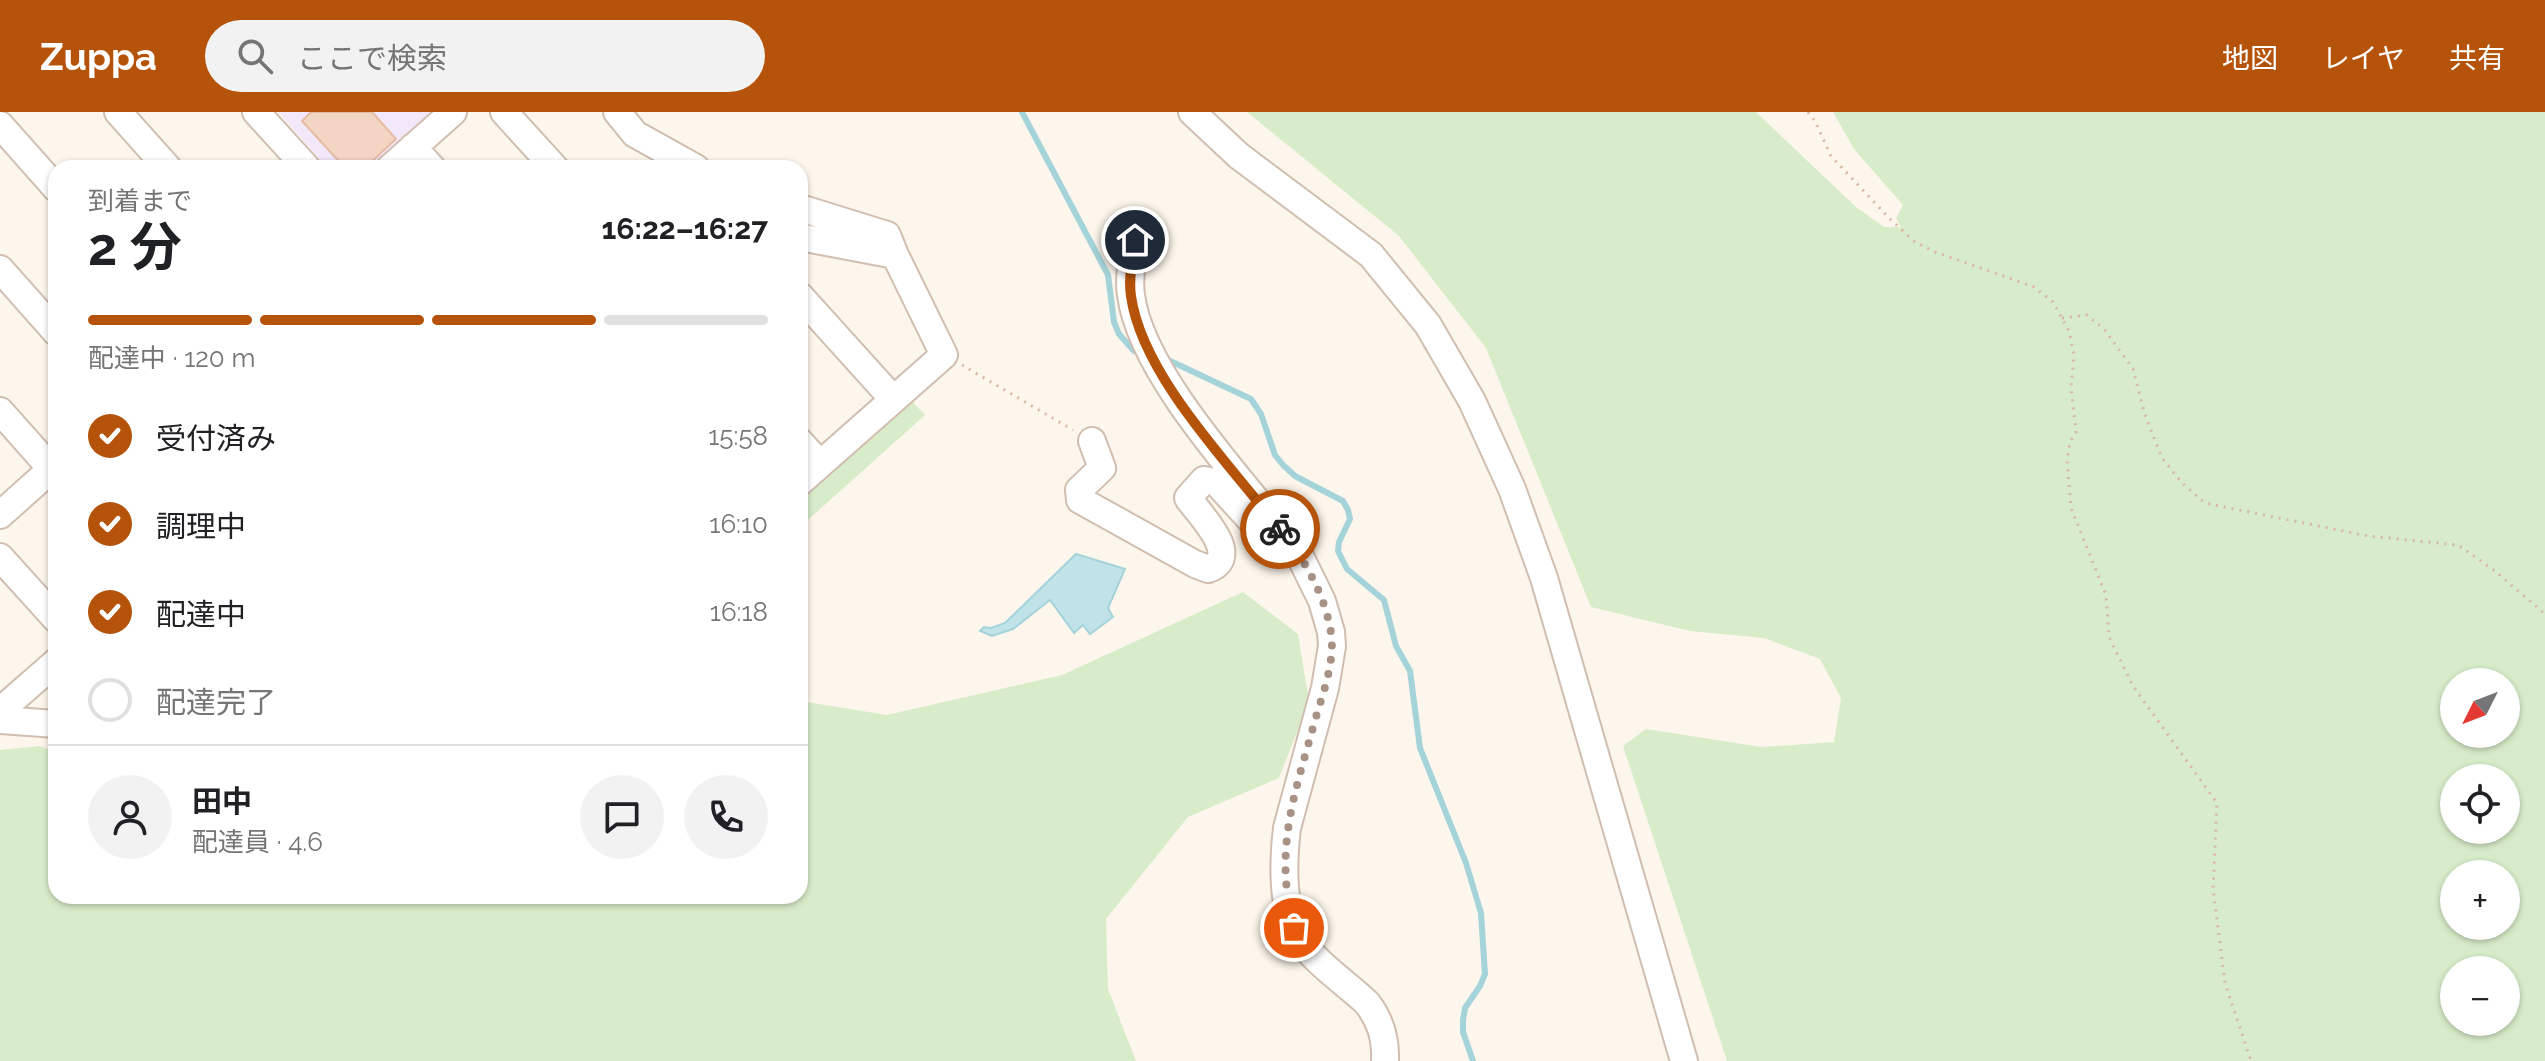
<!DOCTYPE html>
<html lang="ja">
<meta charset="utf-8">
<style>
body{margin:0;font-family:Raleway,"Noto Sans JP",sans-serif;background:#f2f2f2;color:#202124;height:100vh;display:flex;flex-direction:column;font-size:30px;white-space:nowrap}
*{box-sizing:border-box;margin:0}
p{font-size:26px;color:#757577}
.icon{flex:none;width:44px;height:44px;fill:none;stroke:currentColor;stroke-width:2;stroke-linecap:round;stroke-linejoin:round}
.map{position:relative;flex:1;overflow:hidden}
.drawer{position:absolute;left:48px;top:48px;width:760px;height:744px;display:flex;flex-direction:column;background:#fff;border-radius:24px;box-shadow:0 2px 6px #0004}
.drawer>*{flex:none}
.needle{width:52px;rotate:228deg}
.buttons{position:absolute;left:2440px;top:556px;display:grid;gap:16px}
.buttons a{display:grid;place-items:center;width:80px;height:80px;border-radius:50%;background:#fff;box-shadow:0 2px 6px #0004;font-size:40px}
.pin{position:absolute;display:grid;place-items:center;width:68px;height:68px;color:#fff;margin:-34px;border:4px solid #fff;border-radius:50%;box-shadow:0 2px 8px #0007}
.courier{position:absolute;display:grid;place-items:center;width:80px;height:80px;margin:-40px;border:6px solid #b45309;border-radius:50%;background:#fff;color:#222;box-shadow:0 2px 10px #0007}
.summary em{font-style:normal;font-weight:700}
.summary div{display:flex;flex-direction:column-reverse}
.summary{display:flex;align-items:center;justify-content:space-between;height:136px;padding:0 40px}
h1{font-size:52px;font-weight:700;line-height:60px}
.bar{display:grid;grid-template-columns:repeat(4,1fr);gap:12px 8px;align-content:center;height:96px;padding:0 40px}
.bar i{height:10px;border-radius:6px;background:#e0e0e0}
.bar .active{background:#b45309}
.bar p{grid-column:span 4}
.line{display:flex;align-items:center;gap:20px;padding:0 40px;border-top:2px solid #e0e0e0}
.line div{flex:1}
.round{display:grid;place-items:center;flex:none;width:84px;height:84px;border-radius:42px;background:#f2f2f2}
ol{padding:0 40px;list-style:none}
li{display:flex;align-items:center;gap:24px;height:88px}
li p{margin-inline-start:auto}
li .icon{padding:8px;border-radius:50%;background:#b45309;color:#fff;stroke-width:4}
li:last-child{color:#757577}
li i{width:44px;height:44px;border:4px solid #e0e0e0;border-radius:50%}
header{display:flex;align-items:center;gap:48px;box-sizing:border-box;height:112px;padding:0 40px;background:#b45309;color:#fff}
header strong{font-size:38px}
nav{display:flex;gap:44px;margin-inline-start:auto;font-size:28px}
.search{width:560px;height:72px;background:#f2f2f2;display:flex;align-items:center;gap:20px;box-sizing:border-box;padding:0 28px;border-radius:44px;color:#757577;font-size:30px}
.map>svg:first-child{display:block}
.education{fill:#f3e8fa}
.green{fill:#d8ecc9;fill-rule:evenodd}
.water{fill:#bfe3e8;stroke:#a5d3da;stroke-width:2}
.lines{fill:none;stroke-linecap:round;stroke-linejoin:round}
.stream{stroke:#a5d3da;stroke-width:6}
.building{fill:#f3d5c3;stroke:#e6bba3;stroke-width:2}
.minor-casing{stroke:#d1beb0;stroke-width:30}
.path{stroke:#d9b8a5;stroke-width:3;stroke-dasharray:2 6;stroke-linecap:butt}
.minor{stroke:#fff;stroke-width:26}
.done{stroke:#a89285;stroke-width:8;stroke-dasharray:0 14.4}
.route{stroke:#b45309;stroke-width:10}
</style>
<header>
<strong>Zuppa</strong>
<div class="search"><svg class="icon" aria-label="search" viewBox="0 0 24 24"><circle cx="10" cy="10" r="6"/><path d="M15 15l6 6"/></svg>ここで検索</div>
<nav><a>地図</a><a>レイヤ</a><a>共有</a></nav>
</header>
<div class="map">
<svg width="2545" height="949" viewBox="0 0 2545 949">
<rect width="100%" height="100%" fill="#fdf6ec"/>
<!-- education -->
<path class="education" d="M278,0H441L378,56H328Z"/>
<!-- green -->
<path class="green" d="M1247,0H1756L1856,95L1884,115H1901L1896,106L1903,93L1854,37L1833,0H2545V949H1727L1623,634L1646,617L1762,635L1834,630L1841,586L1820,547L1764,526L1690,519L1591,495L1486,236L1399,124ZM2454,570H2506V622H2454ZM2506,666V718H2454V666ZM2454,762H2506V814H2454ZM2454,858H2506V910H2454Z
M910,287L925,303L800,415V385Z
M1243,480L1298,522L1309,590L1279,666L1188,705L1106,807L1108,877L1136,949H0V638L40,634L56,640V784H800V589L887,603L1062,563Z"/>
<!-- water -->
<path class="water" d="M1076,442L1125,457L1108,496L1113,505L1090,522L1083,513L1074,521L1050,488L1013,517L992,524L980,519L984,515L991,516L1005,511Z"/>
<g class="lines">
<!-- stream -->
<path class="stream" d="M1022,0L1108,163L1114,210L1119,222L1134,239L1142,242
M1164,246L1251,287L1261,302L1275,343L1283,353L1295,364L1343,389L1348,398L1350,407L1339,430L1338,439L1347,457L1384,488L1396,534L1410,559L1420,636L1466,751L1481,801L1485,862L1480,874L1465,896L1463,908V920L1473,949"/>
</g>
<!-- building -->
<path class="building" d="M311,0H372L396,27L365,56H345L302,9Z"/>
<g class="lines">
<defs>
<path id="minor" d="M118,0L168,56
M256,0L307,56
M504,0L555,56
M617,0L635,22L696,56
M1192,0L1239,44L1371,143L1428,213L1472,289L1512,377L1544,466L1684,949
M0,13L56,76
M413,35L432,56
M390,56L453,0
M800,96L887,123L895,143
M800,125L895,143L944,243L800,370
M1135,128C1133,146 1128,165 1131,183C1141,263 1247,374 1297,438L1322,489L1331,520L1332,534L1325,576L1287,716C1283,750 1281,796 1299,826C1313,849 1347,872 1367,891C1381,909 1386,927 1385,949
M0,157L56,220
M800,184L893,287
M0,299L56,362
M1092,329L1102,356L1079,378L1080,388L1195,452L1208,457C1243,445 1200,403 1188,386L1204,368L1216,370L1258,416L1264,414
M800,330L820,352
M0,403L56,353
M0,445L56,507
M0,599L56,550
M0,608L56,612"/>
</defs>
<!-- minor casing -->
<use href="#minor" class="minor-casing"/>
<!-- path -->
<path class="path" d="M1808,0L1815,9L1831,44L1889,106L1915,130L1935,140L2034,175L2053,190L2069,219L2074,242L2071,275L2076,320L2070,330L2067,349L2071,396L2106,483L2109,525L2133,574L2217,691L2213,777L2225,871L2251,949
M2062,206L2087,203L2104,217L2133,257L2145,303L2162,346L2182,371L2205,391L2368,424L2458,433L2495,459L2545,502
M962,253L1073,318"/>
<!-- minor -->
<use href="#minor" class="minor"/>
</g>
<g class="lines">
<!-- done -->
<path class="done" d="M1280,417C1304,447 1325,482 1331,521C1335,549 1324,578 1316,605C1295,681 1273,737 1294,816"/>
<!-- route -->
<path class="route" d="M1135,128C1133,146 1128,165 1131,184C1142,264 1231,354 1280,417"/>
</g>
</svg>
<div class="buttons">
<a><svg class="needle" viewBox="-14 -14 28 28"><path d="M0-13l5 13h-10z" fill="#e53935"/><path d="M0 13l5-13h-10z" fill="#757577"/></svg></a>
<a><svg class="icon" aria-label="locate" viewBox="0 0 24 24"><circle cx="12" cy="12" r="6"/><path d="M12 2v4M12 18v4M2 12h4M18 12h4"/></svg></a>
<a>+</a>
<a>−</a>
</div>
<div class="pin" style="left:1294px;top:816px;background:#ea580c"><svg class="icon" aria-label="bag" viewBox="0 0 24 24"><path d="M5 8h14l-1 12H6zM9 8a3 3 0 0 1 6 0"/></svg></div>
<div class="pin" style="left:1135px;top:128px;background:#1f2937"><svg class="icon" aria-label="home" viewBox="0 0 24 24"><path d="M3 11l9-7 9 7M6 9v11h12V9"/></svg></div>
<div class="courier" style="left:1280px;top:417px"><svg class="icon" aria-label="bike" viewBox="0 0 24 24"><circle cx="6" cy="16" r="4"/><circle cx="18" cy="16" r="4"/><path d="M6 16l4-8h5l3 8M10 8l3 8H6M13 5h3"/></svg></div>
<section class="drawer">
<div class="summary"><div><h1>2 分</h1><p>到着まで</p></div><em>16:22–16:27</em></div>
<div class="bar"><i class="active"></i><i class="active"></i><i class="active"></i><i></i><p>配達中 · 120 m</p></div>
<ol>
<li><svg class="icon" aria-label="check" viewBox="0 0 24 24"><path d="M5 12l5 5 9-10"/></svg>受付済み<p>15:58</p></li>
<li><svg class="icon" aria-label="check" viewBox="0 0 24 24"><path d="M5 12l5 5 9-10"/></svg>調理中<p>16:10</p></li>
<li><svg class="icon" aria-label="check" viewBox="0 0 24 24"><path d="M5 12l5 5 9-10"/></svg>配達中<p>16:18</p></li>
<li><i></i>配達完了</li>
</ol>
<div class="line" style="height:144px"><a class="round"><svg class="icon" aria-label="person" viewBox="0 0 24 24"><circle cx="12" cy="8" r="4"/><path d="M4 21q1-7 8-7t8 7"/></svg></a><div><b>田中</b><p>配達員 · 4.6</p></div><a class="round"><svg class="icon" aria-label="chat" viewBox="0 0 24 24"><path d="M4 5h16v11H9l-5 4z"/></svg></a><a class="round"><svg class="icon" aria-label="phone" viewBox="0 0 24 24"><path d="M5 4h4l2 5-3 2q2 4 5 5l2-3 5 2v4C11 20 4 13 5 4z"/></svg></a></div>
</section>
</div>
